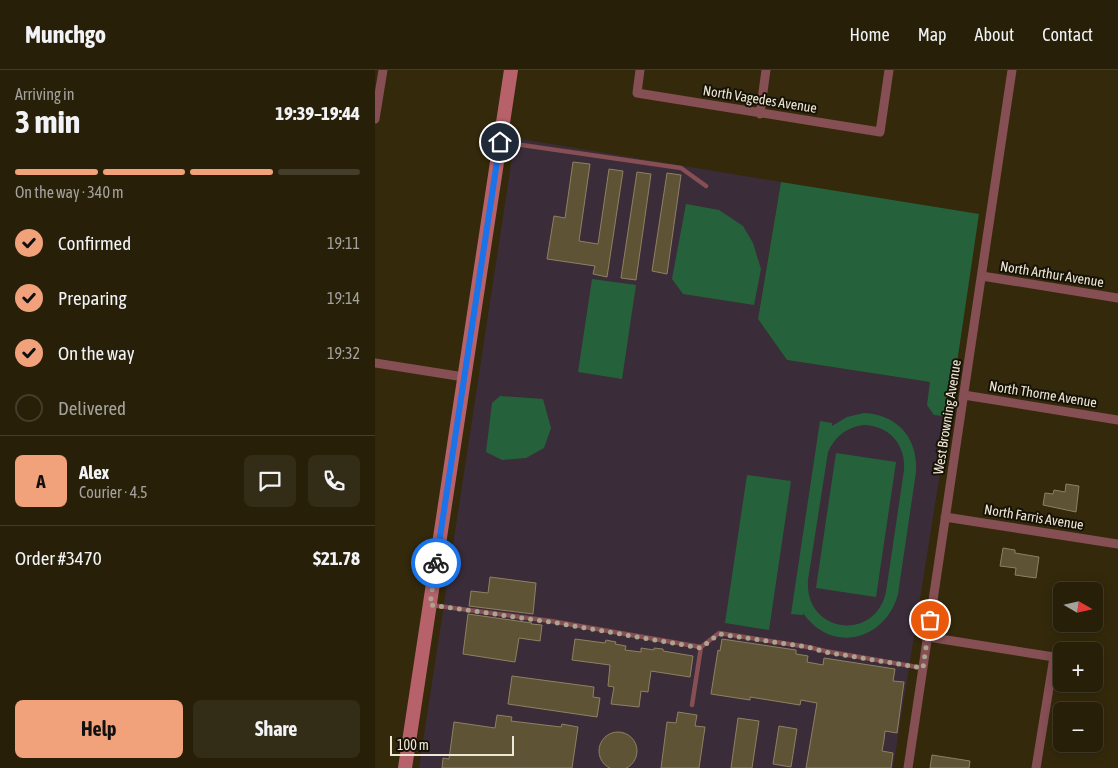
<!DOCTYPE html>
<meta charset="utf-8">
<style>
body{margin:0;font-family:"Asap Condensed",sans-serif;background:#332c16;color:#f1f3f6;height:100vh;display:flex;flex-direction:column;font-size:19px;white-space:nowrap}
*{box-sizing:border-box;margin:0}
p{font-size:16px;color:#a4a29c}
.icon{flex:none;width:28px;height:28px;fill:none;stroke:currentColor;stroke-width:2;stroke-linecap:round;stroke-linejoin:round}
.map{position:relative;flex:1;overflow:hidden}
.sheet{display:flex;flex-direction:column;background:#271f08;width:375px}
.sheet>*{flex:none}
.needle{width:32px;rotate:99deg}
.tools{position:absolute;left:678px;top:512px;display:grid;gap:10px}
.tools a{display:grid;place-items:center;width:50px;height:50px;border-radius:8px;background:#271f08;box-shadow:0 2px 12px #0003,0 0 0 1px #433d29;font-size:25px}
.scale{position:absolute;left:15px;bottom:12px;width:124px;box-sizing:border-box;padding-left:5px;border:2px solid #eee7d6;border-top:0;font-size:14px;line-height:18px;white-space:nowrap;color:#eee7d6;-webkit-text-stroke:4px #171206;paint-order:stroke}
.pin{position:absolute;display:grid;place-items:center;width:42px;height:42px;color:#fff;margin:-21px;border:2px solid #fff;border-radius:50%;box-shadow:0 1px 5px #0007}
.courier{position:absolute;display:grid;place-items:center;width:50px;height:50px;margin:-25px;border:4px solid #1a73e8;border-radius:50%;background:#fff;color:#222;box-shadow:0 1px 6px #0007}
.summary em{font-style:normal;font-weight:700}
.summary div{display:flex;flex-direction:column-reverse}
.summary{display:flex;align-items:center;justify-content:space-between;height:85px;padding:0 15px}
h1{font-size:32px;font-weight:700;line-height:38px}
.bar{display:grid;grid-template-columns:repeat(4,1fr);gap:8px 5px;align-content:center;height:60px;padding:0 15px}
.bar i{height:6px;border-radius:4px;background:#433d29}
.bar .current{background:#f1a27b}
.bar p{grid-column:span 4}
.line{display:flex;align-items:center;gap:12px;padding:0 15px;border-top:1px solid #433d29}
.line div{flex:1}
.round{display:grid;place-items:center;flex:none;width:52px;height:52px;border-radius:8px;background:#332c16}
ol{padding:0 15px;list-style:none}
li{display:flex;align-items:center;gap:15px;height:55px}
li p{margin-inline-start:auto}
li .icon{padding:5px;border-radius:50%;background:#f1a27b;color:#111;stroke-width:4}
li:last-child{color:#a4a29c}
li i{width:28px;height:28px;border:2px solid #433d29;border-radius:50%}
.primary-button{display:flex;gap:10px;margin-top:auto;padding:10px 15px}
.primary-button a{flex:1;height:58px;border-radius:8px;background:#f1a27b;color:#111;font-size:20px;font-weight:700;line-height:58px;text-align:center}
.primary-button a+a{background:#332c16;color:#f1f3f6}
header{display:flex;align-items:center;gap:30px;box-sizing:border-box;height:70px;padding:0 25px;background:#271f08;border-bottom:1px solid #433d29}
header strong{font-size:24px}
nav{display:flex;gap:28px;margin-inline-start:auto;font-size:18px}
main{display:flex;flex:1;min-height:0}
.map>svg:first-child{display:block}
.education{fill:#3b2c39}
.green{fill:#25623b;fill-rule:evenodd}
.building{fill:#5f5335;stroke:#8e8162}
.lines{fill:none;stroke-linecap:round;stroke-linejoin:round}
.lane{stroke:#854f54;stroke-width:4.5}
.street{stroke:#854f54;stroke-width:9}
.secondary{stroke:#b7616b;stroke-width:14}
.done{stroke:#ada48f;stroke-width:5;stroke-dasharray:0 9}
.route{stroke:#1a73e8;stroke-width:6}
.labels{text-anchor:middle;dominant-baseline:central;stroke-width:4;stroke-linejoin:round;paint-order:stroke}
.street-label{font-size:14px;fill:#eee7d6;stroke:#171206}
</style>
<header>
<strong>Munchgo</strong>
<nav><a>Home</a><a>Map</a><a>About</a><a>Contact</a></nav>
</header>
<main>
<section class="sheet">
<div class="summary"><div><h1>3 min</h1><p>Arriving in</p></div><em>19:39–19:44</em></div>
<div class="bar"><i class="current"></i><i class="current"></i><i class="current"></i><i></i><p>On the way · 340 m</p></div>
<ol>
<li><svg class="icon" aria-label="check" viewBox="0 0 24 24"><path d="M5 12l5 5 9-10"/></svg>Confirmed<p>19:11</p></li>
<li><svg class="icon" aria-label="check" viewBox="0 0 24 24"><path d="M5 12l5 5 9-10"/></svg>Preparing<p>19:14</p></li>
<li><svg class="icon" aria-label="check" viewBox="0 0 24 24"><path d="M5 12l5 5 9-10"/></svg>On the way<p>19:32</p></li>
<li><i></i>Delivered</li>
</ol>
<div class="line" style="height:90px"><b class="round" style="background:#f1a27b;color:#111">A</b><div><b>Alex</b><p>Courier · 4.5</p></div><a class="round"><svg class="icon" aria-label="chat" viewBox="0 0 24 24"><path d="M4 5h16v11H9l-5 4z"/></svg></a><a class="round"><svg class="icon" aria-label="phone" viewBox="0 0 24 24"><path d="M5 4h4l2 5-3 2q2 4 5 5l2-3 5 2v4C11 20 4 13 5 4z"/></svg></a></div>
<div class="line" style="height:65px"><div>Order #3470</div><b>$21.78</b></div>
<div class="primary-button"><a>Help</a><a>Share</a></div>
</section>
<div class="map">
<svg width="743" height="698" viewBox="0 0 743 698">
<rect width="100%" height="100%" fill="#34290b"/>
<!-- education -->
<path class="education" d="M140,68L406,112L383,249L412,290L555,312L559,345L574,347L518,698H44Z"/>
<!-- green -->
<path class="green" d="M406,112L604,144L574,347L559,345L552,335L555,312L412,290L383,249Z
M311,134L344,140L368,156L378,173L386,199L379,235L308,224L297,209Z
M217,209L261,215L247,309L203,302Z
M125,326L168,329L176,358L169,378L151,388L127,390L111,382L117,333Z
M489,343C523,345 543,368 541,402L523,524C511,570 457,585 428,543V545L416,544L445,351L457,353V356L472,347ZM489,355C515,356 531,375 529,400L511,522C500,573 429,563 433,510L453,382C460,366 472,357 489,355Z
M461,383L521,392L501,527L441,518Z
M372,405L416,411L394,560L350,553Z"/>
<!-- building -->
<path class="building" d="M198,92L215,94L204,171L223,174L234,99L248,101L232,207L218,204L220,196L172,189L179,146L190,148Z
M262,102L276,104L261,210L246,208Z
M292,103L306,105L292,204L277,201Z
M691,414L704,416L701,442L668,435L670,423L678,424L679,420L690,422Z
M628,478L640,480V483L664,487L661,508L640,505L641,498L625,496Z
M115,507L161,513L158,544L94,536L96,521L113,523Z
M93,544L157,553L156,554L167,555L165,571L144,568L140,592L88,584Z
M200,569L230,573L231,570L241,572L240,574L251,576L250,580L266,582V578L279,580V578L288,579V581L318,586L315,607L276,601L273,622L266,621L264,637L236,634L239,617L233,616L235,595L197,590Z
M347,569L421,580V584L433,586L432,592L448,595L449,588L520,599L518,611L529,612L522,663L510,661L509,670L507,681L518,683L516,698H431L442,633L426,630L425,635L375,627V630L336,624L343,580L345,581Z
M137,606L219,617L218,627L225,628L222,647L133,634Z
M303,642L322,645L320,656L330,657L324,698H286L292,652L301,653Z
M122,645L137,647L136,651L186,657L187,654L203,657L197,698H67L68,688L74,689L79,652L120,658Z
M363,648L384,651L377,698H356Z
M404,656L422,659L416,697L398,694Z
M224 681a19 19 0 1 1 38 0a19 19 0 1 1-38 0Z
M557,685L595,691L594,698H555Z"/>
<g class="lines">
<!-- lane -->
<path class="lane" d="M126,72L306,98L331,116
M56,535L176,551L326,577L344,563L433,577L450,581L548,598
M317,635L326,577"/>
<!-- street -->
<path class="street" d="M265,0L262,23L505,62L514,0
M385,44L391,0
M0,49L8,0
M607,206L743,228
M0,293L89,307
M589,325L743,350
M570,447L743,474
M553,567L679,587L661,698
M533,698L637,0"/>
<!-- secondary -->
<path class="secondary" d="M30,698L136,0"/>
</g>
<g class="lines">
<!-- done -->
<path class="done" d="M61,493L55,535L176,552L326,578L344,564L433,577L450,582L548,598L555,550"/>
<!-- route -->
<path class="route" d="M61,493L125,72"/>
</g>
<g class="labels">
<!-- street labels -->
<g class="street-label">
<text transform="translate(385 29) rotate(9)">North Vagedes Avenue</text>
<text transform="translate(677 204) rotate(9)">North Arthur Avenue</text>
<text transform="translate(668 324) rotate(9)">North Thorne Avenue</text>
<text transform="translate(572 347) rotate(-81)">West Browning Avenue</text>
<text transform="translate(659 447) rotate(9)">North Farris Avenue</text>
</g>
</g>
</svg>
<div class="tools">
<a><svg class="needle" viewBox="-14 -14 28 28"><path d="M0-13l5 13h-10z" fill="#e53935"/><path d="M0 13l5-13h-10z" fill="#a4a29c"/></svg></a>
<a>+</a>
<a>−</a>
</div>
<div class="scale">100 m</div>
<div class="pin" style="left:555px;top:550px;background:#ea580c"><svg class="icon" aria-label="bag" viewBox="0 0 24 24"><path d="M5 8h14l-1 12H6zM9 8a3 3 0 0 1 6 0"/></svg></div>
<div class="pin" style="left:125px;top:72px;background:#1f2937"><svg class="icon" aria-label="home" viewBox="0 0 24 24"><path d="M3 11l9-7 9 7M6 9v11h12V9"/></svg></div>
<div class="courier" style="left:61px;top:493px"><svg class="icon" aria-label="bike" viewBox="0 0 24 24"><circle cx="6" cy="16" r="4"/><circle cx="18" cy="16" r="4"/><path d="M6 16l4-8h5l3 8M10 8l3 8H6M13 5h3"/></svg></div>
</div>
</main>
